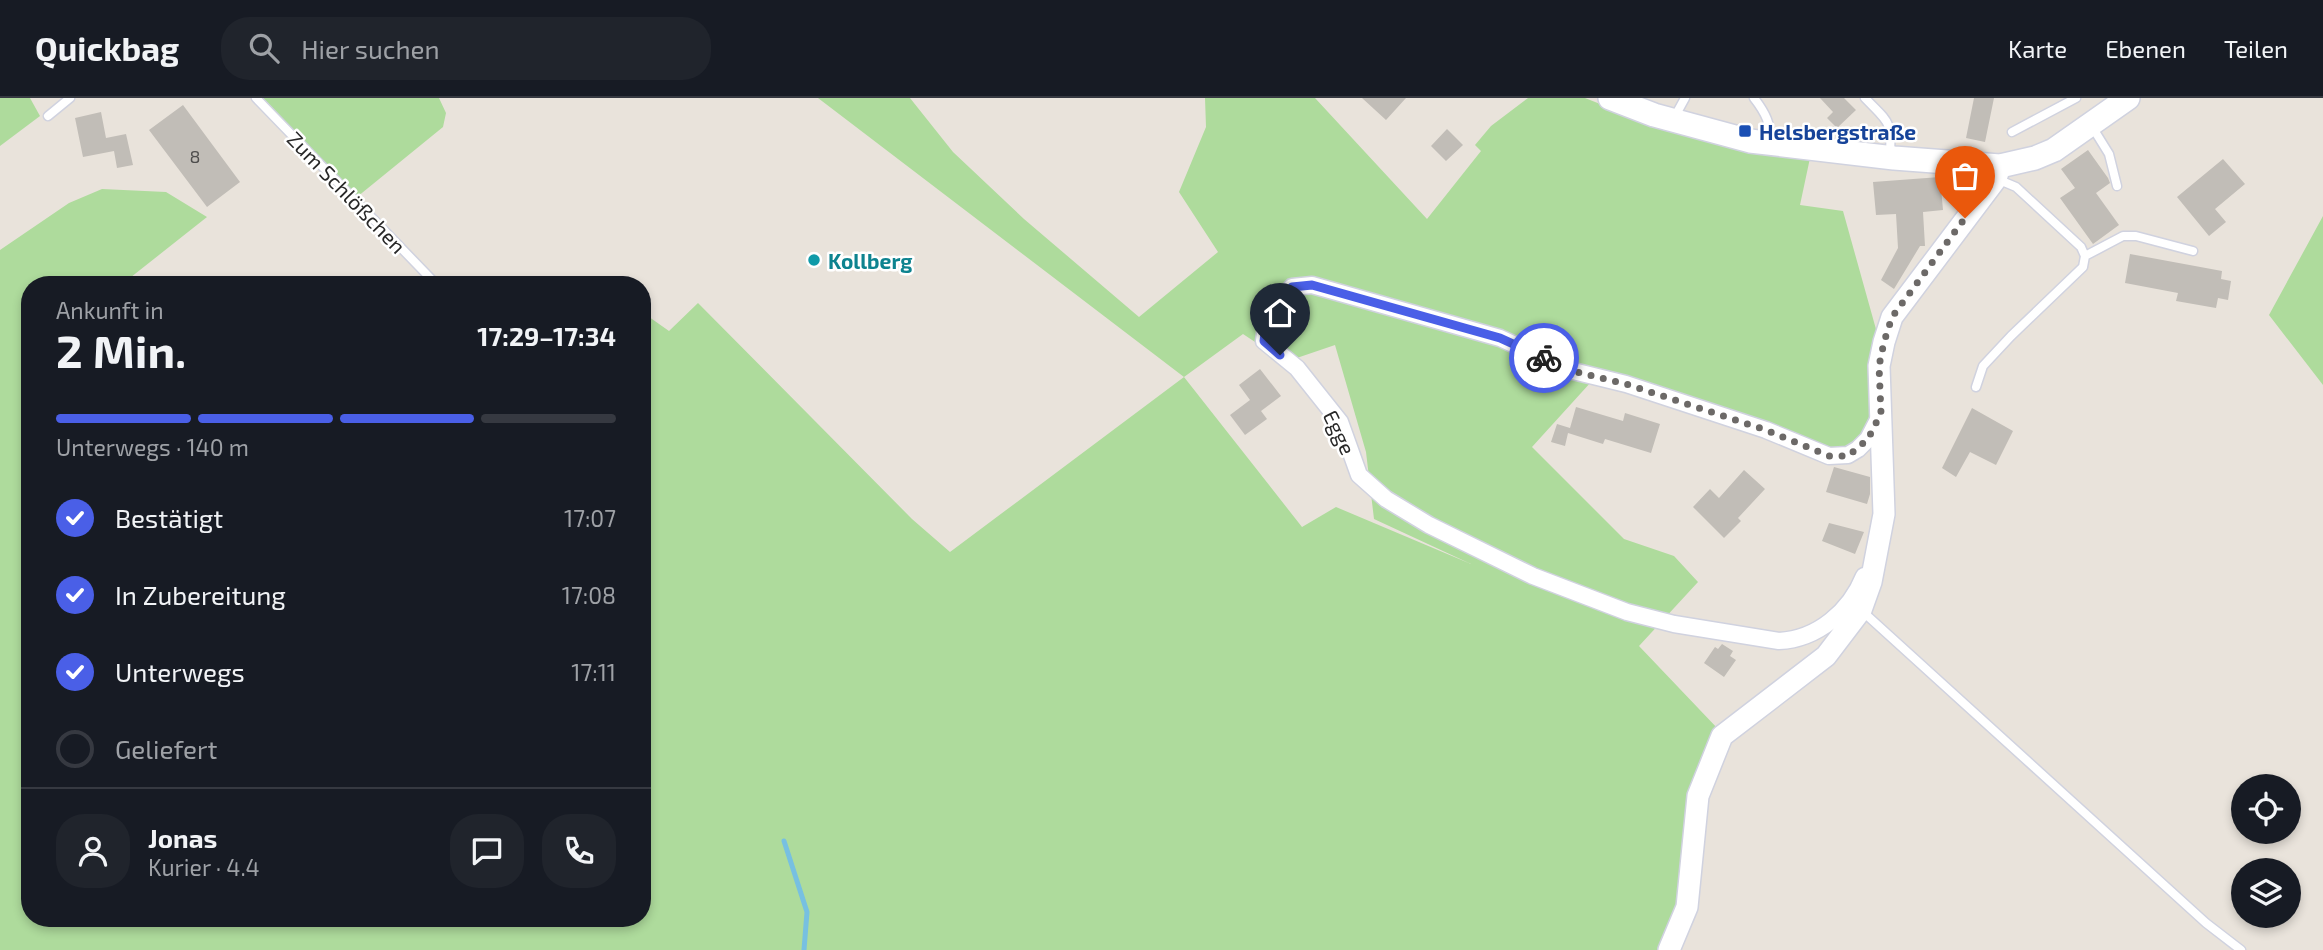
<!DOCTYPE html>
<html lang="de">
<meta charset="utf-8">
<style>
body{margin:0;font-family:"Exo 2",sans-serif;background:#20242c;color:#f1f3f6;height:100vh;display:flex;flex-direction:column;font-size:26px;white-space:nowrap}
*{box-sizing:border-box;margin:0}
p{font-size:23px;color:#9ea1a6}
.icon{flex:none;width:38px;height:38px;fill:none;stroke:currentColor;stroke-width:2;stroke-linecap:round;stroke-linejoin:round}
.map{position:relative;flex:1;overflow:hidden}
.sheet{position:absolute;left:21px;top:178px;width:630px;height:651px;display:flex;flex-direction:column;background:#171b24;border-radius:28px;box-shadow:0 4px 10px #0003}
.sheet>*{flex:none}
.tools{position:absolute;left:2231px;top:676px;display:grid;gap:14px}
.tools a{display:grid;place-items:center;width:70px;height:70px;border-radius:50%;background:#171b24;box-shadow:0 4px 10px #0003;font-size:35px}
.pin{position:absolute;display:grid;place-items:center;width:60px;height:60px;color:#fff;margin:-72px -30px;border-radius:50% 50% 50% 0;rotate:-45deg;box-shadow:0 0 7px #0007}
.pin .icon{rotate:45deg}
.courier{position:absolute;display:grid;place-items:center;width:70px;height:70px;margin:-35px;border:5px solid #4a5fe7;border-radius:50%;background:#fff;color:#222;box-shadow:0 2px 9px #0007}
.headline em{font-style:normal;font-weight:700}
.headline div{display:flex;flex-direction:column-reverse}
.headline{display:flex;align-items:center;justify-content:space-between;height:119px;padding:0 35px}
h1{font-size:46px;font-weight:700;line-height:52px}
.bar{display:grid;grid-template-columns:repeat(4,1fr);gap:10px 7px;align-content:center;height:84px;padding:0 35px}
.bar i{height:9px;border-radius:5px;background:#363941}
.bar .selected{background:#4a5fe7}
.bar p{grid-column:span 4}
.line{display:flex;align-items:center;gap:18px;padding:0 35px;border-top:2px solid #363941}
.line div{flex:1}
.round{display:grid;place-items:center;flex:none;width:74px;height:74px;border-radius:28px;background:#20242c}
ol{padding:0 35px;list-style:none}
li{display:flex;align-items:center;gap:21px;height:77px}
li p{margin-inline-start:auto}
li .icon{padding:7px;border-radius:50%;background:#4a5fe7;color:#fff;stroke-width:4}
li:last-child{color:#9ea1a6}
li i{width:38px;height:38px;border:4px solid #363941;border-radius:50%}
header{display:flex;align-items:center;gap:42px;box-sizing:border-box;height:98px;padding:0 35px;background:#171b24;border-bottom:2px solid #363941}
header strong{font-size:33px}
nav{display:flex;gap:38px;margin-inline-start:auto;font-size:24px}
.search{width:490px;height:63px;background:#20242c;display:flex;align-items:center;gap:18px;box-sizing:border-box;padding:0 24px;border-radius:28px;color:#9ea1a6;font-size:26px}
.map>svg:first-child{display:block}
.green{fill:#aedb9c}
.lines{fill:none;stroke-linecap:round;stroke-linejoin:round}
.stream{stroke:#77c0e1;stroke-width:5}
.building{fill:#c1bdb7}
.service-casing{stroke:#d0d2df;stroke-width:11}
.minor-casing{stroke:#d0d2df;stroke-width:19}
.tertiary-casing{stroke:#d0d2df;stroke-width:24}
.secondary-casing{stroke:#d0d2df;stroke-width:26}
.service{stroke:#fff;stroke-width:8}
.minor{stroke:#fff;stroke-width:16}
.tertiary{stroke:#fff;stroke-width:21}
.secondary{stroke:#fff;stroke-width:23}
.done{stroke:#6c6967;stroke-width:7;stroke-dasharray:0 12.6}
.route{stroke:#4a5fe7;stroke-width:9}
.transit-dot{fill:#1a4fb4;stroke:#fff;stroke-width:2.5}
.culture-dot{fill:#0f9aa8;stroke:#fff;stroke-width:2.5}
.labels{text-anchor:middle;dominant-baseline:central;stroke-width:5;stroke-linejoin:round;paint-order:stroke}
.number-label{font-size:18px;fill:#4e4d4c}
.transit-label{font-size:21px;font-weight:bold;fill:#164399;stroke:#fff;text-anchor:start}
.street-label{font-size:21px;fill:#282828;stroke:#fff}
.culture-label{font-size:21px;font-weight:bold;fill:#0d838f;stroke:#fff;text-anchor:start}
</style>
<header>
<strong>Quickbag</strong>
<div class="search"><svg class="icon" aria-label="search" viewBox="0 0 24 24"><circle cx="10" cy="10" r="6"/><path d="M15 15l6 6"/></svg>Hier suchen</div>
<nav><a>Karte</a><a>Ebenen</a><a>Teilen</a></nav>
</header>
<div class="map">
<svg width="2323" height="852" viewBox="0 0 2323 852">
<rect width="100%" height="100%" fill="#e9e3db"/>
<!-- green -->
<path class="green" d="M0,0H30L40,18L0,48Z
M263,0H439L446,15L443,29L357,99Z
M818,0H910L953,54L1024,121L1139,219L1218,154L1179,94L1206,29L1205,0H1315L1427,121L1481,53L1475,47L1491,28L1528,0H1585L1643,23L1810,60L1800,107L1843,113L1879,242L1875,317L1853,350L1832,353L1601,273L1532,349L1624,441L1674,458L1698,484L1639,548L1719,632L1682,803L1662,852H0V152L69,105L102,91L166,94L207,119L121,187H30V821H642V214L669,233L698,205L912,421L950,454L1184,279L1302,429L1336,409L1471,466L1374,421L1366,354L1335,247L1285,264L1243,236L1184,279Z
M2323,118V287L2269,217Z"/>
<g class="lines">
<!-- stream -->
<path class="stream" d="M784,743L807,814L804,852"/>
</g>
<!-- building -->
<path class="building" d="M1362,0H1406L1386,22Z
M1820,0H1844L1856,12L1837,30L1827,20L1833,14Z
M1974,0H1994L1985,44L1966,40Z
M183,7L240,84L207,109L149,32Z
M101,14L106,40L126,36L133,67L117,70L114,53L83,59L75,20Z
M1447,31L1463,47L1446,63L1431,48Z
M2088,52L2108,80L2110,85L2096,95L2119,127L2093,146L2060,100L2075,90L2061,71Z
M2223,61L2245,86L2215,111L2226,124L2209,138L2177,99Z
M1940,79L1943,112L1923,114L1925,148H1920L1894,191L1881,182L1898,150L1896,116L1876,117L1873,84Z
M2130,156L2222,173L2221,181L2231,183L2228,202L2218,200L2216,210L2176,203L2178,195L2125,185Z
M1260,271L1281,298L1261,313L1267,321L1245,337L1230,317L1250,302L1239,287Z
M1576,309L1623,323L1625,315L1660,326L1651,355L1605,341L1603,346L1568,335L1565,348L1551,344L1557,326L1570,330Z
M1972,310L2013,333L1996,367L1970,354L1956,379L1942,370Z
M1834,369L1870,379V396L1867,406L1826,394Z
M1744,372L1765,391L1738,420L1741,423L1724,440L1693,409L1710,391L1719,400Z
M1829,425L1864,434L1855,456L1822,443Z
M1722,546L1733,553L1730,558L1736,562L1724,579L1704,565L1715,549L1718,551Z"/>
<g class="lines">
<defs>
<path id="service" d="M256,0L437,187
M1754,0C1765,14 1772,27 1770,45
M1865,0C1888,24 1892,22 1890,56
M48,18L70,0
M1674,20L1685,0
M2091,27L2109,56L2117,88
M2012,34L2076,0
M2085,158L2123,138H2136L2193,153
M1976,289L1983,268L2011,238L2083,169L2085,158L2081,149L2016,89L1997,81
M1861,512L2206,825L2241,852"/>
<path id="minor" d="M1864,478C1850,513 1818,541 1779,543L1674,526L1627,514L1533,478L1429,427L1386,401L1359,377L1340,324L1297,270L1264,243L1267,221L1292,189L1312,187L1500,240L1569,272L1626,286L1766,332L1829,358L1848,357L1858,351L1868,341L1880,318"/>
<path id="tertiary" d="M1669,852L1687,809L1698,698L1722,638L1826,558L1861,512L1871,484L1884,416L1879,268L1884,244L1892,219L1996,81L2000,68"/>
<path id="secondary" d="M1610,0L1654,17L1750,43L1894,60L2000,68L2035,60L2054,52L2128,0"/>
</defs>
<!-- service casing -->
<use href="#service" class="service-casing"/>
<!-- minor casing -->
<use href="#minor" class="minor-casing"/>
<!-- tertiary casing -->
<use href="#tertiary" class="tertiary-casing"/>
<!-- secondary casing -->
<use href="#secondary" class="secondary-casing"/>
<!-- service -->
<use href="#service" class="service"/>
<!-- minor -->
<use href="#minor" class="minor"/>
<!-- tertiary -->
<use href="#tertiary" class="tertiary"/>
<!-- secondary -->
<use href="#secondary" class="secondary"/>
</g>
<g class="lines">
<!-- done -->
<path class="done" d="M1544,260L1569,272L1626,286L1766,332L1829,358H1848L1868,341L1881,315L1879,268L1884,244L1892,219L1965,120"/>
<!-- route -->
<path class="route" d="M1280,257L1264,243L1267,221L1292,189L1312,187L1500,240L1544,260"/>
</g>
<!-- markers -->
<rect class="transit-dot" x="1738" y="26" width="14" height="14" rx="3.5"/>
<circle class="culture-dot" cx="814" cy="162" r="7"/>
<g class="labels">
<!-- number labels -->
<g class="number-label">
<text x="195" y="58">8</text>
</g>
<!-- transit labels -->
<g class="transit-label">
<text x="1759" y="33">Helsbergstraße</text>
</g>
<!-- street labels -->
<g class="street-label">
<text transform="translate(347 94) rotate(46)">Zum Schlößchen</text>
<text transform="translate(1340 334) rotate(64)">Egge</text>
</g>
<!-- culture labels -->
<g class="culture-label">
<text x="828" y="162">Kollberg</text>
</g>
</g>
</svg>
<div class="tools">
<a><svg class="icon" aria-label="locate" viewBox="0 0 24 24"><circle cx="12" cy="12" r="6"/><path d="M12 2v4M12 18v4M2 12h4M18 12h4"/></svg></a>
<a><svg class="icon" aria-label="layers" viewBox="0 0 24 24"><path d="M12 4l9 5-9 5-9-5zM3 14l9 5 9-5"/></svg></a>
</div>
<div class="pin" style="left:1965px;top:120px;background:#ea580c"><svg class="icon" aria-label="bag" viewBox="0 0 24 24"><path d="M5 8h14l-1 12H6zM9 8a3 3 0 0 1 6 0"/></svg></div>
<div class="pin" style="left:1280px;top:257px;background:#1f2937"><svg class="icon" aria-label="home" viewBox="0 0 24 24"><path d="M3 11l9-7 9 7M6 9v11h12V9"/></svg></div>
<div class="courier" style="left:1544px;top:260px"><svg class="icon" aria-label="bike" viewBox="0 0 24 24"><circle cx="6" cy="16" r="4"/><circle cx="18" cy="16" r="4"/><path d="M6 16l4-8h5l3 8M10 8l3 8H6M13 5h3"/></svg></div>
<section class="sheet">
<div class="headline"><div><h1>2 Min.</h1><p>Ankunft in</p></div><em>17:29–17:34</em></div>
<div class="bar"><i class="selected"></i><i class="selected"></i><i class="selected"></i><i></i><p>Unterwegs · 140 m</p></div>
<ol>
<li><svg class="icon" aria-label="check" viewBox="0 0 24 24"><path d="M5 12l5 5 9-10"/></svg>Bestätigt<p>17:07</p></li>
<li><svg class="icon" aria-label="check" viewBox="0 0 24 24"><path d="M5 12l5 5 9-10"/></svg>In Zubereitung<p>17:08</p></li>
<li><svg class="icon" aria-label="check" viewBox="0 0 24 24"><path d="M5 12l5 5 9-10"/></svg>Unterwegs<p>17:11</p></li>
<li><i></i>Geliefert</li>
</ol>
<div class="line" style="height:126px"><a class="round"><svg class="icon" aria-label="person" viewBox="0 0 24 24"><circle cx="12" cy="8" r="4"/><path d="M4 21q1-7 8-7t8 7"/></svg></a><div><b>Jonas</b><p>Kurier · 4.4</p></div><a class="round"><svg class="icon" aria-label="chat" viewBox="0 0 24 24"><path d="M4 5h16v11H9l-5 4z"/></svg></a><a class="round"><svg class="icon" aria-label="phone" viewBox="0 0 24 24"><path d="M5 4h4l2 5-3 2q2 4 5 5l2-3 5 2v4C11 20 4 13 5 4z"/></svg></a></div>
</section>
</div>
